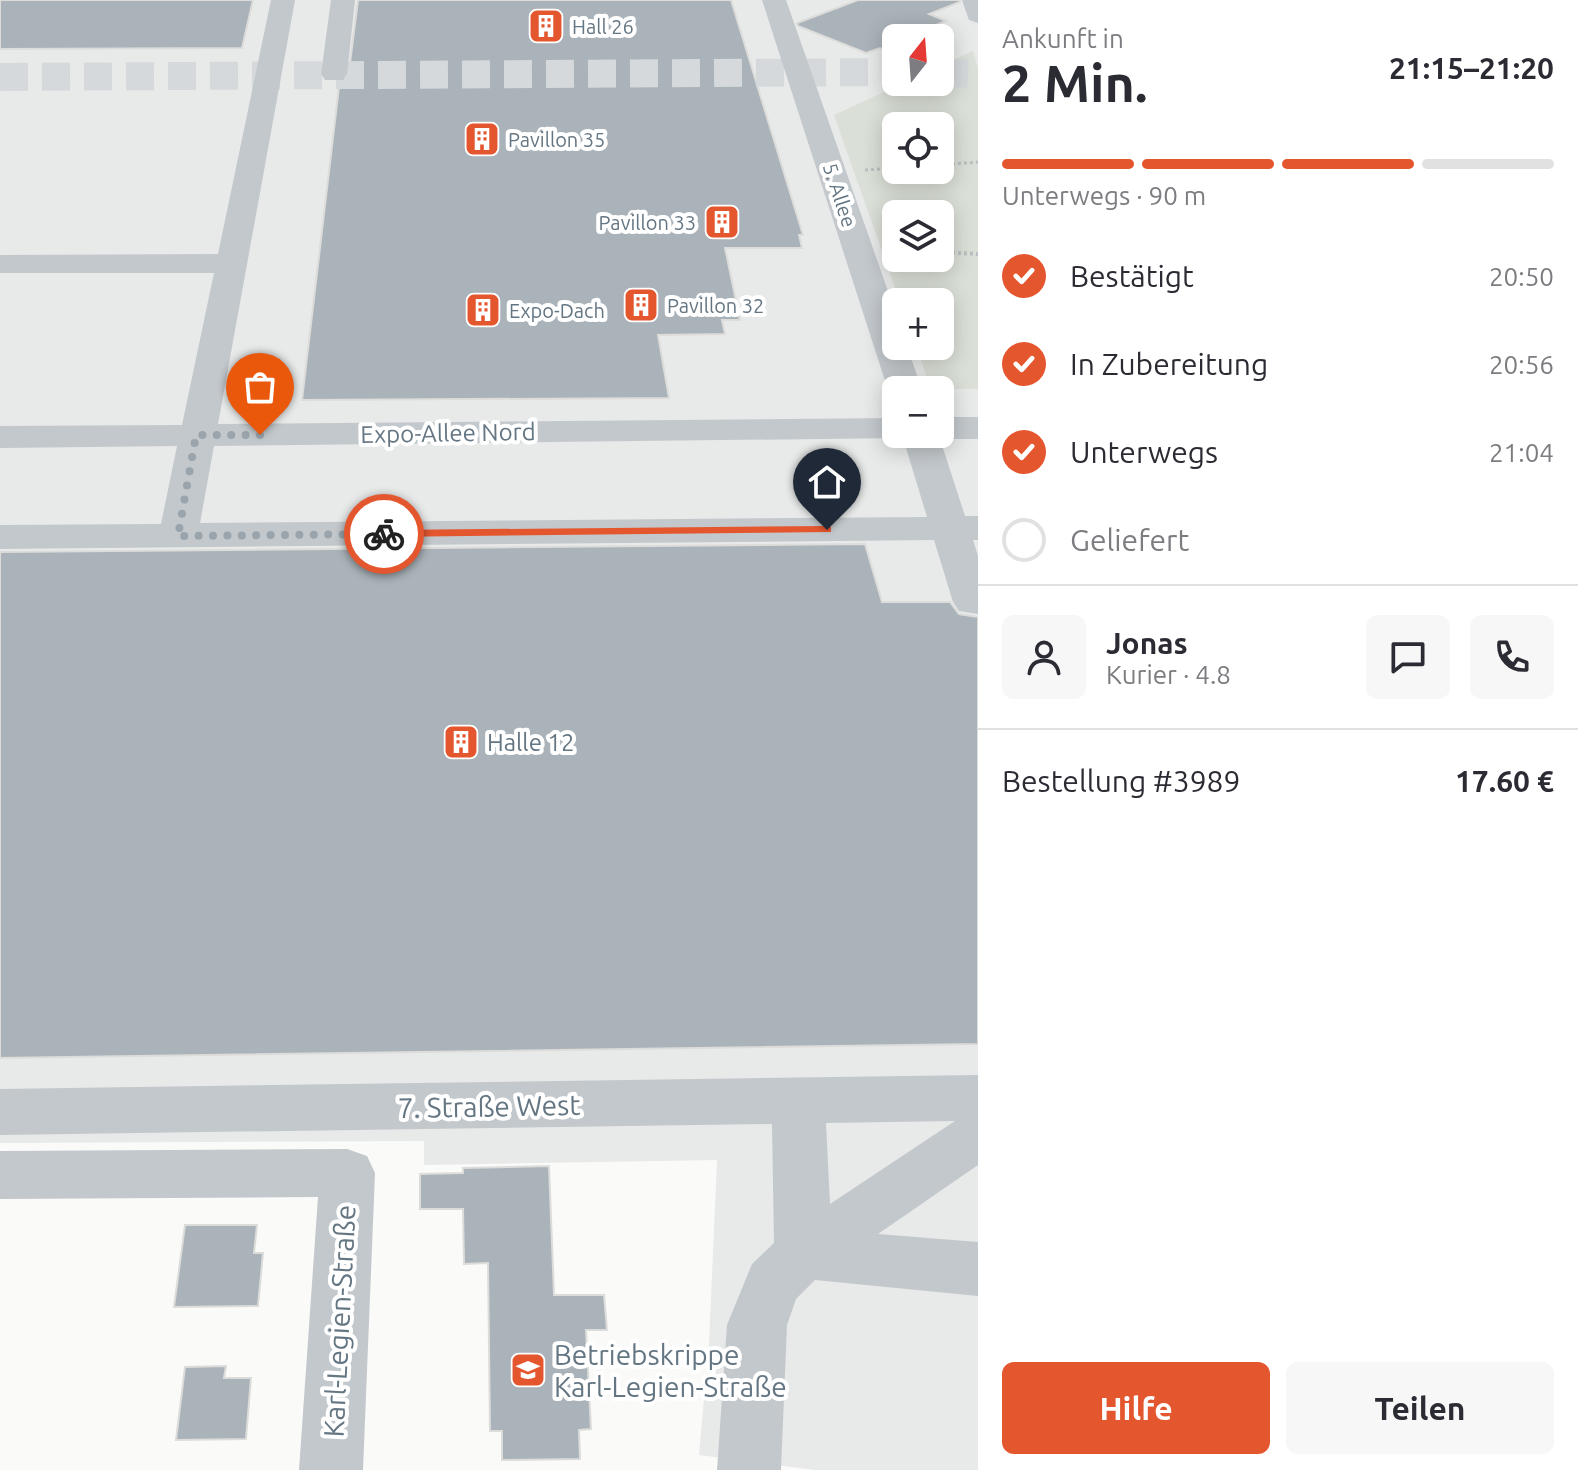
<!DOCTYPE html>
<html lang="de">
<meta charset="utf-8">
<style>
body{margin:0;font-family:Ubuntu,sans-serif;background:#f7f7f7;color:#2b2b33;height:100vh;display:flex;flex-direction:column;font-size:30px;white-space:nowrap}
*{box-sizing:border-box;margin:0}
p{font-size:26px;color:#7c7c81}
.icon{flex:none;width:44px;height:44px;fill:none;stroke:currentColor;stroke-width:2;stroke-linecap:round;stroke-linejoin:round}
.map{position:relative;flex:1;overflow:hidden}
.sheet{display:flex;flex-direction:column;background:#fff;width:600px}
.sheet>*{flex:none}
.needle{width:52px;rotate:17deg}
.fabs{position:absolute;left:882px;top:24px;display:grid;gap:16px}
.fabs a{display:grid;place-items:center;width:72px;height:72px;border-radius:12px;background:#fff;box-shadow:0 4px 20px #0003;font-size:40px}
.pin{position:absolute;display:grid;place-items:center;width:68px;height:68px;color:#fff;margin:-82px -34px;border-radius:50% 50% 50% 0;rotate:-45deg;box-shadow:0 0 8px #0007}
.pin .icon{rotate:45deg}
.courier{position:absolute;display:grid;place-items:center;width:80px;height:80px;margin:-40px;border:6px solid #e4572e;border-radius:50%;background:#fff;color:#222;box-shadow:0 2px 10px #0007}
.headline em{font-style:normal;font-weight:700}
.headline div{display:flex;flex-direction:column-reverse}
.headline{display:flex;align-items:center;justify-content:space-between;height:136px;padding:0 24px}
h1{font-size:52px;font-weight:700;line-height:60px}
.bar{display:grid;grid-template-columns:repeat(4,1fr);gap:12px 8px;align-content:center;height:96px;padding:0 24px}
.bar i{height:10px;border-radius:6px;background:#e1e1e2}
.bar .on{background:#e4572e}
.bar p{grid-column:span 4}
.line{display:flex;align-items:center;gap:20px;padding:0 24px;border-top:2px solid #e1e1e2}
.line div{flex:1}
.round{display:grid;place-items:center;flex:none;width:84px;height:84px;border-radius:12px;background:#f7f7f7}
ol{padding:0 24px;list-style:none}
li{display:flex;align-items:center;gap:24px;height:88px}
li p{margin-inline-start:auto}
li .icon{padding:8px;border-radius:50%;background:#e4572e;color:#fff;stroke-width:4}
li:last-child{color:#7c7c81}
li i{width:44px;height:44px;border:4px solid #e1e1e2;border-radius:50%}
.button{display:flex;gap:16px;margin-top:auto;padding:16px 24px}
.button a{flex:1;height:92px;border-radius:12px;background:#e4572e;color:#fff;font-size:32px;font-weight:700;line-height:92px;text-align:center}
.button a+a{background:#f7f7f7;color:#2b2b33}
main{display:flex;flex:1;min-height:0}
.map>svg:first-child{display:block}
.built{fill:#e8e9e9;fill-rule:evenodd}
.green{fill:#dadfd7;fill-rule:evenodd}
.building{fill:#aab3b9;stroke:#dcdcda;stroke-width:2}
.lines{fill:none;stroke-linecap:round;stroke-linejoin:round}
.minor-tunnel{stroke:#d5d9db;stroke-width:28;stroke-dasharray:28 14;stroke-linecap:butt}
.path-far1{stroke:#bbbfc2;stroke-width:3;stroke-dasharray:3 3;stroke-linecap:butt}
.path{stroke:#bbbfc2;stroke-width:4;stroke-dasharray:3 3;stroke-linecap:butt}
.minor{fill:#c3c8cc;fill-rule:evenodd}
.route{fill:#e4572e}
.done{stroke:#99a4ac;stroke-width:8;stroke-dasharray:0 14.4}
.labels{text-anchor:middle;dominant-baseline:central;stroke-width:8;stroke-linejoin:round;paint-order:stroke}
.far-poi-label{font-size:20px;fill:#657683;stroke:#fff;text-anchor:start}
.far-street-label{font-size:20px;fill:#657683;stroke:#fff}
.street-label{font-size:24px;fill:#657683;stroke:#fff}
.poi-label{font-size:24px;fill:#657683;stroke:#fff;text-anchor:start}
.near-street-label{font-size:28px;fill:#657683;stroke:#fff}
.near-poi-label{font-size:28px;fill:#657683;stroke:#fff;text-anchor:start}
</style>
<main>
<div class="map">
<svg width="978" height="1470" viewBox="0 0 978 1470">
<rect width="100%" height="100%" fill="#fafaf8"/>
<!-- built -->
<path class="built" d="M0,0H978V1470H815L699,1455L709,1344L717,1160L424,1165V1141L0,1143ZM896,38H940V82H896ZM896,126H940V170H896ZM896,214H940V258H896ZM896,302H940V346H896ZM896,390H940V434H896Z"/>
<!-- green -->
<path class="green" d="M973,51L978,69V389H931L916,346H940V302H900L834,115L906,82H940V66ZM896,126H940V170H896ZM896,214H940V258H896Z"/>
<!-- building -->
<path class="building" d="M0,0H253L242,48L0,49Z
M358,0H731L803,235H799L802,248H725L740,320H722L725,334L658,335L669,398L302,400L339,87H347Z
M858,0H959L960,2L929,14L946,21L904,38H896V55L880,48L866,53L798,26L797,23Z
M865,544L882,602H950L959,614L978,617V1044L0,1058V552Z
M549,1166L554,1295H604L607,1330H586L591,1429L579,1430L580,1459L502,1460V1431H490L488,1263L464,1264L463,1209H420V1174L463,1173V1168Z
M185,1225H257L254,1253H263L258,1306L174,1307Z
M226,1366L224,1378H251L246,1439L176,1440L185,1367Z"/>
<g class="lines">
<!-- minor-tunnel -->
<path class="minor-tunnel" d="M940,73L978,74
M0,77L896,72"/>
<!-- path-far1 -->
<path class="path-far1" d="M940,165L978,162
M865,170L896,168"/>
<!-- path -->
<path class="path" d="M940,252L978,254"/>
<!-- minor -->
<path class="minor" d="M271,0H295L218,424L896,418V434H940V417H978V439H940L965,516H978V540H973L978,556V614L959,611L953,602L934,540L0,549V525L161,524L177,446L0,448V426L182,425L214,273H0V255L218,254ZM903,438L927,517L200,523L214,446Z
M331,0H355L347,74L343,80H325L321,74Z
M762,0H786L896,314V346H907L922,390H896V398L888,390Z
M962,0H978V23L969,20Z
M978,1075V1165L878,1234L978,1242V1296L815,1280L796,1299L787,1325L781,1470H717L727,1325L752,1264L774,1243L772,1124L0,1135V1089ZM955,1121L830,1204L826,1123Z
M347,1149L367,1156L375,1173L363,1470H299L318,1197L0,1199V1151Z"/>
</g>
<!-- route -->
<path class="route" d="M827,526L831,527V532L384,537L378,534L384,530Z"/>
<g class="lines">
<!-- done -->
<path class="done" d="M260,435H196L178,536L384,534"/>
</g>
<!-- icons -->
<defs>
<symbol id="building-square" viewBox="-11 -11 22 22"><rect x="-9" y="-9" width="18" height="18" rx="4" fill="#e4572e" stroke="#fff"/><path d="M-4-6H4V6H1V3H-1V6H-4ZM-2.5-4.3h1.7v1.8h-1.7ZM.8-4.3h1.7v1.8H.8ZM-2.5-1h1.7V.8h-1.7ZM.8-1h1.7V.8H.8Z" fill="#fff"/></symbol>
<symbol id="school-square" viewBox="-11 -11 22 22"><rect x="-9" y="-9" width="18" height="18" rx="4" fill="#e4572e" stroke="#fff"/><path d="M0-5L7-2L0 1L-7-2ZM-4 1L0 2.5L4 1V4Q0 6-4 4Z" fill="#fff"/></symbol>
</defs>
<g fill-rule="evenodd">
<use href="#building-square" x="526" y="6" width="40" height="40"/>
<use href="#building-square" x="462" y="119" width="40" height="40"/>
<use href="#building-square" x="702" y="202" width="40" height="40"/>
<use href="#building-square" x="621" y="285" width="40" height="40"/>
<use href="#building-square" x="463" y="290" width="40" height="40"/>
<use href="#building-square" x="441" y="722" width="40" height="40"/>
<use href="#school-square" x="508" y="1350" width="40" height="40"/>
</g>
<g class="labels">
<!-- far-poi labels -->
<g class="far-poi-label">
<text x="572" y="26">Hall 26</text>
<text x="508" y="139">Pavillon 35</text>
<text x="696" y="222" text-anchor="end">Pavillon 33</text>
<text x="667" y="305">Pavillon 32</text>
<text x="509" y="310">Expo-Dach</text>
</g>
<!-- far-street labels -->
<g class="far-street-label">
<text transform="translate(840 195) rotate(72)">5. Allee</text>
</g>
<!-- street labels -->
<g class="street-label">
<text transform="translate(448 433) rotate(-1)">Expo-Allee Nord</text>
</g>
<!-- poi labels -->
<g class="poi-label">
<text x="487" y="742">Halle 12</text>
</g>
<!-- near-street labels -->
<g class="near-street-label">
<text transform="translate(489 1106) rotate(-1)">7. Straße West</text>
<text transform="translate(339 1321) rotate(-87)">Karl-Legien-Straße</text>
</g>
<!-- near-poi labels -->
<g class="near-poi-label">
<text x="554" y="1354">Betriebskrippe<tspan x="554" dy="32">Karl-Legien-Straße</tspan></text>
</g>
</g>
</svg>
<div class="fabs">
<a><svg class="needle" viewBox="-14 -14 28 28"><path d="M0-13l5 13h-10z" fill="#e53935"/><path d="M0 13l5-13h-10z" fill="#7c7c81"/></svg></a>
<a><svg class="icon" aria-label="locate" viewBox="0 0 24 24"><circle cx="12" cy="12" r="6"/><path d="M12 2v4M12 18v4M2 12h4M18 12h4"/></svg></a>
<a><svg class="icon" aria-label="layers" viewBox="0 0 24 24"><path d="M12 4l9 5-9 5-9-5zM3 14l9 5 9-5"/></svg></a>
<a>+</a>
<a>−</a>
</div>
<div class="pin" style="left:260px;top:435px;background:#ea580c"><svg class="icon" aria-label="bag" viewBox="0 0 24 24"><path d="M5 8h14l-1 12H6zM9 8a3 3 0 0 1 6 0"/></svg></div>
<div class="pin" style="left:827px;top:530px;background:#1f2937"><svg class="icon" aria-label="home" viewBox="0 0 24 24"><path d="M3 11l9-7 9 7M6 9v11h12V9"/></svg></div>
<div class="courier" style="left:384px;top:534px"><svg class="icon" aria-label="bike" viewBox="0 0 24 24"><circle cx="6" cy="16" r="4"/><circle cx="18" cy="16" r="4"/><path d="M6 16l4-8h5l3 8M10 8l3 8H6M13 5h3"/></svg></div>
</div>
<section class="sheet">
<div class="headline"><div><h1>2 Min.</h1><p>Ankunft in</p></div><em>21:15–21:20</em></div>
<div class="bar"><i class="on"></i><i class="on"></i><i class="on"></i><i></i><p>Unterwegs · 90 m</p></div>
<ol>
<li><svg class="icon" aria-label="check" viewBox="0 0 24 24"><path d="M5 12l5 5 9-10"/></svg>Bestätigt<p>20:50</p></li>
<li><svg class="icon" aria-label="check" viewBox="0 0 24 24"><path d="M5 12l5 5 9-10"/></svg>In Zubereitung<p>20:56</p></li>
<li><svg class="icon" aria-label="check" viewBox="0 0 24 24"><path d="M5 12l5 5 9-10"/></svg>Unterwegs<p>21:04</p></li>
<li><i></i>Geliefert</li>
</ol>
<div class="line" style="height:144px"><a class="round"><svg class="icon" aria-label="person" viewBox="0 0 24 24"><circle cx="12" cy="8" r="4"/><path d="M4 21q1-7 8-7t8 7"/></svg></a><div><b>Jonas</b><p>Kurier · 4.8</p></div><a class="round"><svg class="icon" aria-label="chat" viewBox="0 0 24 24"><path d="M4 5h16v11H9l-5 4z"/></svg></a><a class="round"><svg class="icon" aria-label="phone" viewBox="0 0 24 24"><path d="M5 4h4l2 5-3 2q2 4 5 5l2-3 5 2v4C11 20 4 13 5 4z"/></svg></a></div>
<div class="line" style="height:104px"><div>Bestellung #3989</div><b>17.60 €</b></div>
<div class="button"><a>Hilfe</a><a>Teilen</a></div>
</section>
</main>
